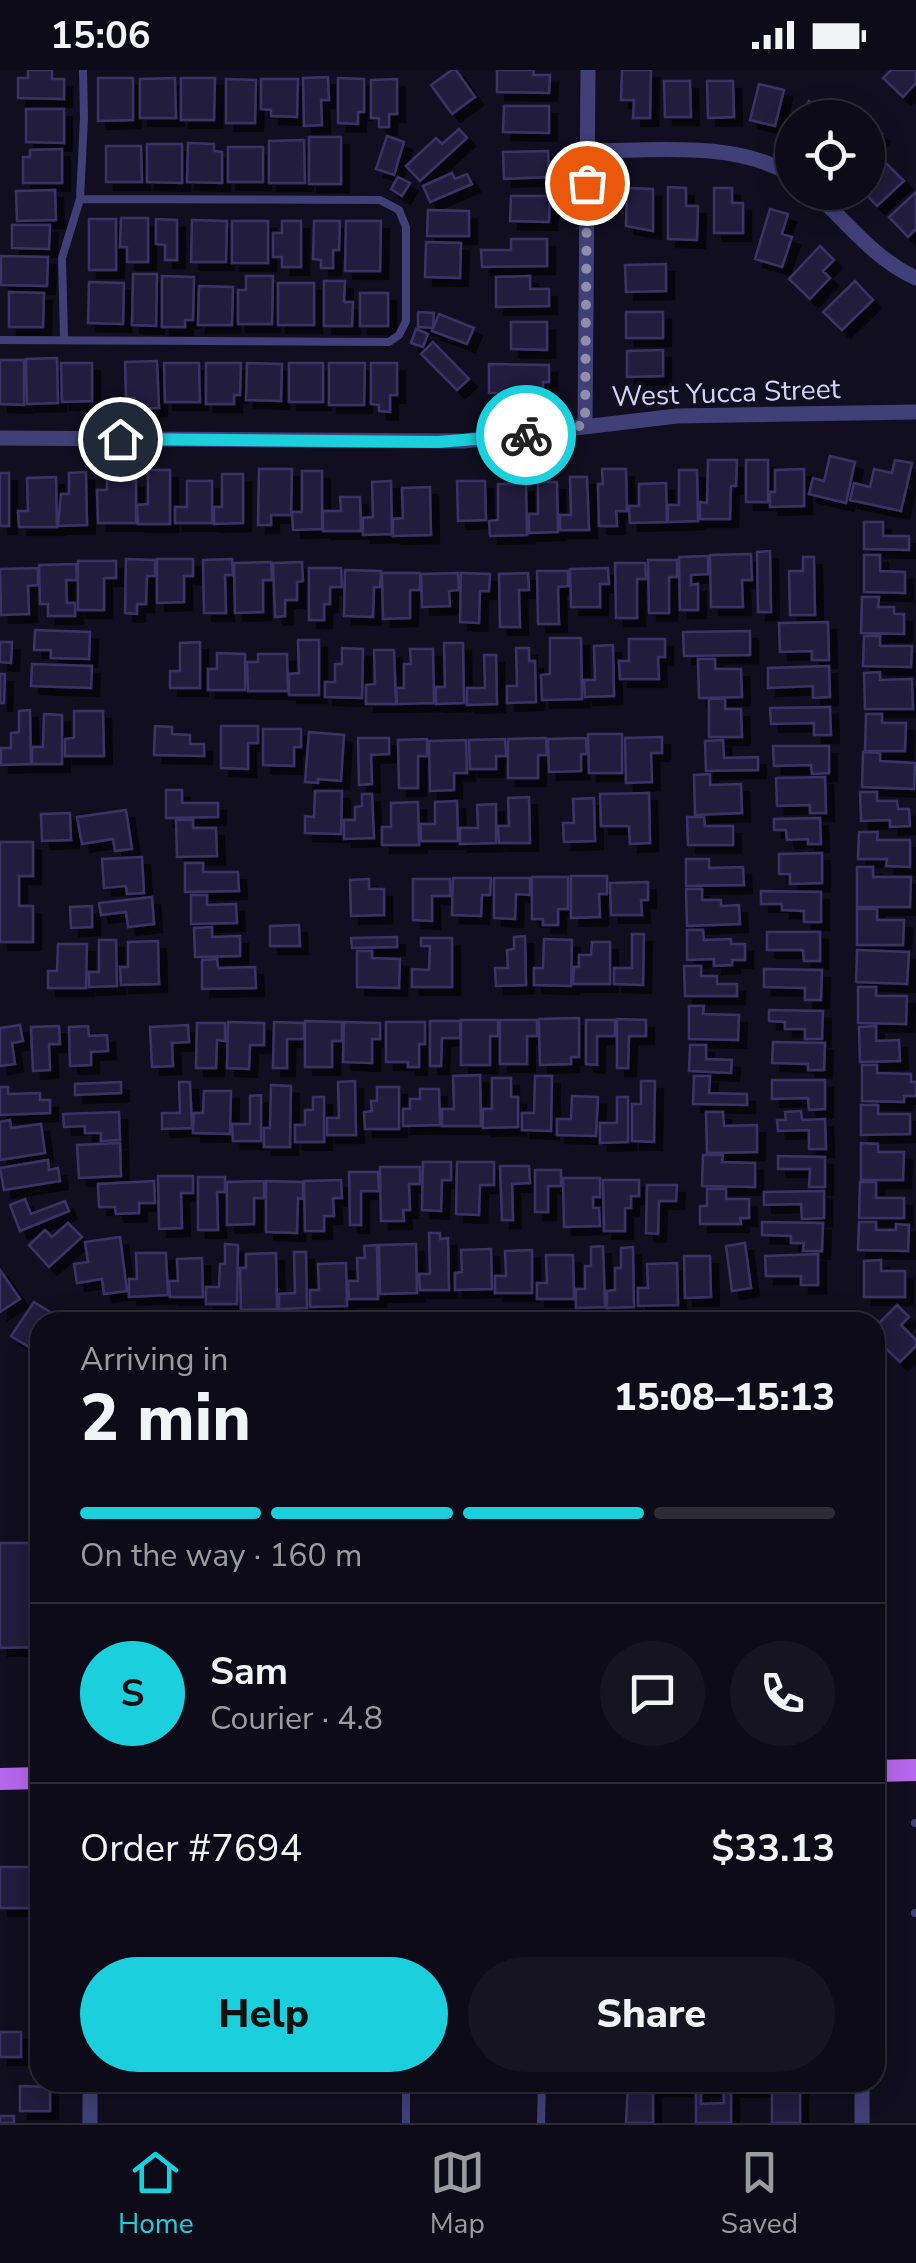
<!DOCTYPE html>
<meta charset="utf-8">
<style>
body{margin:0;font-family:"Nunito Sans",sans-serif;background:#161420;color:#f1f3f6;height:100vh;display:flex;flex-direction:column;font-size:38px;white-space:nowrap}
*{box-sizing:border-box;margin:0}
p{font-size:32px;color:#9a9ba1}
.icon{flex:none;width:55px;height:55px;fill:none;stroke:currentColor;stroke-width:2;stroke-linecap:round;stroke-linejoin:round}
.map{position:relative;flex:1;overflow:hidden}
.details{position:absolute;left:30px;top:1242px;width:855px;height:780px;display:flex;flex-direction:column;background:#0d0b17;border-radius:30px;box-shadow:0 5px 25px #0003,0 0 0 2px #2d2b36}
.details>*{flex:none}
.fabs{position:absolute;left:775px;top:30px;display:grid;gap:20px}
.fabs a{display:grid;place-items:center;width:110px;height:110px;border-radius:50%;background:#0d0b17;box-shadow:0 5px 25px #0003,0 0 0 2px #2d2b36;font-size:50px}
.pin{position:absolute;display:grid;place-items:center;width:85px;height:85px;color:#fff;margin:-42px;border:5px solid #fff;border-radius:50%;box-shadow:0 2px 10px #0007}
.courier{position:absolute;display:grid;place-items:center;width:100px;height:100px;margin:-50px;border:8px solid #1ccfdc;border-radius:50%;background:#fff;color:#222;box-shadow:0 2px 12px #0007}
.headline em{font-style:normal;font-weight:800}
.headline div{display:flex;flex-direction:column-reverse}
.headline{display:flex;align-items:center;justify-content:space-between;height:170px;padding:0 50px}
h1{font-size:65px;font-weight:800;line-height:75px}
.bar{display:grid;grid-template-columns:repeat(4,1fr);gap:15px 10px;align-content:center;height:120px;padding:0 50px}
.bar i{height:12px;border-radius:8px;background:#2d2b36}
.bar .current{background:#1ccfdc}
.bar p{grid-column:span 4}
.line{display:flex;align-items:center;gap:25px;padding:0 50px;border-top:2px solid #2d2b36}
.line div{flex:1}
.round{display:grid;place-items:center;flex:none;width:105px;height:105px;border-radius:52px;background:#161420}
.primary-button{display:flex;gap:20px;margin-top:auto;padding:20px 50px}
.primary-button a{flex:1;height:115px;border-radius:60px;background:#1ccfdc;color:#111;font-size:40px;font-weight:800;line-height:115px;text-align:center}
.primary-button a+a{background:#161420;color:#f1f3f6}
.status{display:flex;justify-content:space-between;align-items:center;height:70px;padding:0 50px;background:#0d0b17;direction:ltr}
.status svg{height:28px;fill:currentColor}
.tabs{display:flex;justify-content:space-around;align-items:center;height:140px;border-top:2px solid #2d2b36;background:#0d0b17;font-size:28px;color:#9a9ba1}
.tabs a{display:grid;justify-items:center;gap:5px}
.tabs .current{color:#1ccfdc}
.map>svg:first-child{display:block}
.building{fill:#231e3d;stroke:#3b3366;stroke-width:2.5;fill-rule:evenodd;filter:url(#shadow)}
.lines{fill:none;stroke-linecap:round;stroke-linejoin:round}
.service{stroke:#404078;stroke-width:8}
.minor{stroke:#404078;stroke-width:15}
.primary{stroke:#b667ec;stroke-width:22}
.done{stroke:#918ead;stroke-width:10;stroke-dasharray:0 18}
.route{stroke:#1ccfdc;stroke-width:12}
.labels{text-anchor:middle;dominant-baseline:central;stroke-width:8;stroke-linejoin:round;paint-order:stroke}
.street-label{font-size:28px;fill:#d6d3f9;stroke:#110f1f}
</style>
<div class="status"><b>15:06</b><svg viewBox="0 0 49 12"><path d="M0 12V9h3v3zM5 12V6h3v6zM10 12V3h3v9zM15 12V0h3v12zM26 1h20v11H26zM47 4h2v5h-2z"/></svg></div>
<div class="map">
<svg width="916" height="2053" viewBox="0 0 916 2053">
<defs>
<filter id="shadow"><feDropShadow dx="8" dy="8" stdDeviation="0" flood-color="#0009"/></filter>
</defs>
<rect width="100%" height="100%" fill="#110f1f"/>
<!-- building -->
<path class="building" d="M28,0H52V9H64V29L18,28V8H28Z
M452,0H456L475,27L452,44L431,15Z
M497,0H534L533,5H550L549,23L497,22Z
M622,0H651L650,48H633L634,30H621Z
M891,0H916V13L903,27L883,8Z
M328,7L329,30H321L322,55L304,56L303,8Z
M98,8H133V50L98,51Z
M175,8L176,48H140V9Z
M181,8H215L214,50H181Z
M338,8L364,9V42H358V54L338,53Z
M226,9L256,10L255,53H226Z
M261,9H298L297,47L271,46V40L261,39Z
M397,9V44H389V57H379V48H371V10Z
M664,11H690L691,47H665Z
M707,11H733L734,47L708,48Z
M759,14L784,20L775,56L750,50Z
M809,31L832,43L829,48H800Z
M504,36H549V63L503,62Z
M26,39H64V73L26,72Z
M868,53L882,64L868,83Z
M459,59L467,68L420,111L406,96L436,68L442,74Z
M387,66L404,72L394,105L376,99Z
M309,67H341V114H309Z
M304,70L305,113H269V71Z
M188,73L214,74V81L222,82V113L187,112Z
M147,74H182V113L147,112Z
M106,76H141L142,112H106Z
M228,77H263V112H228Z
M62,79V113H23V87H30V80Z
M548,81L549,107L504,109L503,82Z
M885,92L904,111L877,136L864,122H868V109Z
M452,103L455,109L467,104L472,114L430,132L423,116Z
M398,107L410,113L402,126L391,119Z
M668,117L686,118V136H698L697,170L668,169Z
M627,118L653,119V161L626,156Z
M714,118H732V133H743V163H714Z
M55,120L56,150L17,151L16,121Z
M916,122V159L908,167L889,147Z
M511,126H550L549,152L510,151Z
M770,139L788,144L782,164L792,167L782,197L755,189Z
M428,140L469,141V166H427Z
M121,148H148V192H127V177H120Z
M89,149H116V200H89Z
M156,149L177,150V190H165V175L156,174Z
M192,150L227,151L226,192H191Z
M232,151H268V193H232Z
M282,151H301V197H282V187H273V163H282Z
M314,151H340L339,180H333V198H321V190L313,189Z
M346,151H381L380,201H345Z
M12,155H50L49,179L12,178Z
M511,169H547V196L482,197L481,180H511Z
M426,172L461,173L460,208L425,207Z
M820,176L834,190L823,201L830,208L810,229L789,209Z
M1,186L48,187L47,216L1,215Z
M666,194V221L626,222L625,195Z
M133,204H157L156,256L132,255Z
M162,206L194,207L193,250H185V257H162Z
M246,206H273L272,254H238V220H246Z
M530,206V219H549V236L496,237V207Z
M324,211H345L344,232H353L352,256H324Z
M855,211L873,230L842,260L823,242Z
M89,212L124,213L123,254L88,253Z
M278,213H314V255H278Z
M199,216L233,217L232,255H198Z
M9,222L44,223L43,257H9Z
M360,223H388V256H360Z
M418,242L434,243L433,258L418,257Z
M626,242H663V268H626Z
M439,244L474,258L467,274L432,261Z
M511,252H547V280L511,279Z
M416,259L428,264L423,277L411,273Z
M433,272L469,309L457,320L421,284Z
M663,280V306L627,307V281Z
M57,288L58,333L27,334L26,289Z
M0,290H24V335L0,334Z
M157,291L159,338L134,339V328H126L125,292Z
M61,293H92V331L62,332Z
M164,293H199L200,332H165Z
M206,293H241L240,325H234V334H206Z
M247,293L282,294L281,331L246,330Z
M289,293H323V332H289Z
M329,293H365L364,335H329Z
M371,293H397V325H390V342L379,341V335L371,334Z
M489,294L549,295V312H543V333L507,332V323H489Z
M830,386L855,392L846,433L809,424L813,408L824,411Z
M708,390H737L736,416H731L730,449H700V432L707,433Z
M746,390H768V432H746Z
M895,390L912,393L901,441L850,430L854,413L870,417L874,399L892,403Z
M259,399H292L291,445H271V455H258Z
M602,399H626L627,441H616L617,456H599L598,414H603Z
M804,399V436L770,437V422H775V400Z
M148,400H170V454H138L137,435L148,434Z
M679,400H697L698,451L668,452V435H679Z
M302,401H322V459L293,460L292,442H302Z
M86,402L87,455L58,456L61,424H69V403Z
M0,403H9V456H0Z
M222,404H243V453L214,454V437H222Z
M56,407L57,457H19L18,441H28L27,408Z
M570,407H587L589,460H560V445H571Z
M107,410H136V453H98L97,420H107Z
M187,411H212V453H175V437H187Z
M391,411L392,464L363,465V448L373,447L372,412Z
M457,411H485L486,450L458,451Z
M538,412H557L558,462L529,463V444H538Z
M666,413L667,452L630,453L629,436H639V414Z
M498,414H526L527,465L490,466L489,451L498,450Z
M430,417L431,465L393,466V449L403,448L402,418Z
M340,427H360L361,461H323V441H341Z
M864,452H883V466H909V480L864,479Z
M770,481L771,542H758L757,482Z
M751,484L752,510H742L743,537H711L710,485Z
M864,485H880V501L905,502V523L864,522Z
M708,486V504L691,505V515L698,514V540H680L679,487Z
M803,487H814L815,545H790L789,501H803Z
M126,489L155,490V506H147L146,534H137V544L125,543Z
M157,489H193V506H184V532L157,533Z
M232,489L233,505H225L226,543H204L203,490Z
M648,490H677V507H669V543H649Z
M78,491H116V508H104V540H78Z
M271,492L272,510H263V542L235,543L234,493Z
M302,492L303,511L297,512V530H285V546L275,547L273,493Z
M615,493H645L646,509H637V548H616Z
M76,494L77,510H66L67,533H75V546H48V534H40L39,495Z
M38,498V515L28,516L29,544L1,545L0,499Z
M309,498H341L342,517H330V534H324V550H309Z
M608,498L609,514H600V537H571L570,499Z
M345,500L381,501L380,517H374L373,547L344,546Z
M537,501H568V516L558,517L559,554H538Z
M382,503H420V520H410V548L383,549Z
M458,503L459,520L449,521L450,536L422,537L421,504Z
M461,503L490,504L489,521H480L479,553L460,552Z
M528,503L529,520H519L520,557H500L499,504Z
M862,527H879L878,537H894V544H904V564L861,563Z
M828,552L829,590H812V581L780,582L779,553Z
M35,560L90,562L89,589L51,588V580H34Z
M750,561V585L684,586L683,562Z
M864,566H880V576H912L911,597L863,596Z
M550,568H581L582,629L542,630L541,605L550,604Z
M629,569H665V587H658L659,609H620L619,591H629Z
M298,570H319V625H289V604L299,603Z
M0,572H12L11,593L0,592Z
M200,572V618H170V601H180V573Z
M444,573H463L464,633L436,634V617H445Z
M613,575L614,626L585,627L584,610H595L594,576Z
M342,578L363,579L362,628L325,627V612H335V594H342Z
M516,578H529V591H535L536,632L507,633V616H517Z
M410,579H433L434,633L397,634L396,618H404V594H411Z
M374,580H394L396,634H366V615L375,614Z
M217,583L245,584V620H208V599H217Z
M258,584H287L288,621H248L247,592H258Z
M484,585H496L497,634L467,635V618H485Z
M698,589H715V599H741L742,627L699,628Z
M32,594L92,596L91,618L31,616Z
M829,596L830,627L813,628V616L768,618V598Z
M880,602V610L912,609L913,639H865L864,603Z
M0,604H5L4,633H0Z
M709,629H725V639H741L742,667H709Z
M830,637L831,665H814V653L771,654L770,638Z
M30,640L31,694L1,695V678H11V663L19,662V641Z
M74,641H103L104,686H65V669L74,668Z
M44,644L62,645V694H32V677H43Z
M866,644H882V653H906L905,681H865Z
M155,656L172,657V664L190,665V674H204V686L154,685Z
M221,656H258V673H248V699L221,698Z
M263,659H301V677H294V696L263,695Z
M309,662L344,665L341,711L318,709V713L305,712Z
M588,664H622V703H589Z
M662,667V683H651L652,712L626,713L625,668Z
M358,668H389V684L371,685L372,714L359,715Z
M546,668L547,685H538V708H508V669Z
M586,668L587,684H581V701L549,702L548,669Z
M427,669V686H418V718H399L398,670Z
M505,669L506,686H496V699H470L469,670Z
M466,670L467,703H454V720L430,721L429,671Z
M723,670L724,688L758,687V700L706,701L705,671Z
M773,676H829V703L812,704L811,695L774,696Z
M863,682L880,683V691L915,693L914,719L862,717Z
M710,704V715L741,714L742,743L695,745L694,705Z
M825,707L826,743H810V735L777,736L776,708Z
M166,720H182V733H218V747L166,748Z
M315,721H342L341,764L305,763V746L314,747Z
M860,722H877V731H897L898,739H909L910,756L890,757V750L861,751Z
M649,723L650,773L630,774L629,756H601L600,724Z
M362,724H372L374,768L344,769V750H355V737L362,736Z
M529,727L530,773H499L498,756H509L508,728Z
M594,728L595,771L564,772L563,753H574L573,729Z
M457,731L458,771H421V754H435V732Z
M418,732L419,775H382V757H391V733Z
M496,734V773L460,774V758H478L477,735Z
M126,740L132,779L115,781L113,769L82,774L77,747Z
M70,743L71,770L42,771L41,744Z
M687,747H704L705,756H733V775H688Z
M820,748L821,774H808V769L787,770L786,760H774V749Z
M176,750H193V758H216L217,786L177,787Z
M859,762H878L877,770H910V797L886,796L887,789H858Z
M0,772H33V806H19V836H33V872H0Z
M822,783V813L790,814V804H779V784Z
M142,787L144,823L127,824L126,816L104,818L102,789Z
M686,789H709V798L743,797L744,815L686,816Z
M185,793H203V802H238L239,821L185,822Z
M857,797H873V807H911L910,837H857Z
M571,806H607V824H599L600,847L571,848Z
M532,807H568V839H558V855H543V849H532Z
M453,808H491L490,825H482L481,846L452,845Z
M494,808H530V825L516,824L515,849L494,848Z
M369,809V819H384V845L351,846L350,810Z
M413,809H450V826H432V851L413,850Z
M648,812V830H641L642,845H611L610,813Z
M686,819H702V830H721V836L739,835L740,854L687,856Z
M761,821L821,822V852H804V841L782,840V834H761Z
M191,825H207V835L236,834L237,853L191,854Z
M152,827L154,854L128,857L126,842L101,845L99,833Z
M92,836V857L71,858L70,837Z
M857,839H877V850H904L903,875H857Z
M299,855L300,876H270V856Z
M212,857V867L240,866V886L195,887L194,858Z
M687,860H703L704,870L731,869V874H745V890H732V895L714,896V889L687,890Z
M767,862H820V891H804L803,880H767Z
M632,864H644L643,915L614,914V898H632Z
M525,866L526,915L496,916L495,898H508L507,880L514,879V867Z
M397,867V877L352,878L351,868Z
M421,868H452V917H412V899L429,900L430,876H421Z
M544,869L572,870L571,916L534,915V898H543Z
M99,870H116L117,916L89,917V902H99Z
M158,871L159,914L121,915L120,897H128V872Z
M592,872H610V914H573L574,897H579V885H591Z
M58,874H87L86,918H48V901H57Z
M857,880L909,882L907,914L856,912Z
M357,881H372V888L400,889L399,918L357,917Z
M217,889L218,898L255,897L256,918L202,919V890Z
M684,896H701V906H717V914H737V926H685Z
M764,899L822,900L821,930H805V918L764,917Z
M858,917H876V926H907L906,954L858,953Z
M689,936H704L703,944L739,945L738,970L689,969Z
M769,940L823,941L822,969H805V959H785V952L769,951Z
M579,948V987H571V994L540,995L539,949Z
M617,949L646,950V966H629L628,998H617Z
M461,950H498V966H490V995H461Z
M500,950H537V966H527V994H500Z
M586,950H615V966H597V995L586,994Z
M305,951L342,952V971H332V997H305Z
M430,951H460V968H442L441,996H430Z
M228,952L264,953V975H250L249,999L227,998Z
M274,952L304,953V969H287V998H273Z
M344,952L380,953V969H372V993L343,992Z
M386,952H425V974H419V997H408V992H386Z
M197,953H225V971L217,970L216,998H196Z
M20,955L23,971L12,973L15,994L0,996V958Z
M188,955L189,972L172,973L173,996L152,997L150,957Z
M59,956L60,974H49L50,1000L33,1001L31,957Z
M88,956L89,966L107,965L108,981L91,982V995L70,996L69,957Z
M876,956V971L899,970L900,991L860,992L859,957Z
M773,972L825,973L824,1000H808V994L772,993Z
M690,975H706V989L732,990L731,1003L689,1001Z
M862,995H877V1003L911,1004V1012H916V1026H904V1032L862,1031Z
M480,1005L481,1056H442V1039H454L453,1006Z
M535,1006H552L551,1061L522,1060V1043H534Z
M694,1006H710L709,1023L747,1024V1035L693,1034Z
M492,1008H511V1027H518V1057L483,1058V1039H492Z
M772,1010H825V1039L809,1040L808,1028L772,1029Z
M355,1011L356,1065H327V1048H339L338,1012Z
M641,1011H655L654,1072L632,1071V1034H641Z
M121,1012V1023L75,1025V1014Z
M179,1012H190L192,1058L162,1059V1043H180Z
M271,1015L291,1016L290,1077H264V1058H270Z
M0,1017H8V1024L40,1023V1030H50V1043L0,1045Z
M377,1017H399V1059H365L364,1042L372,1041L371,1031H377Z
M420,1019H439L440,1055L403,1056V1039H410V1029H420Z
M204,1021H231L230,1064L193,1063L194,1043H203Z
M261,1025V1071H233L232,1054H250V1026Z
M572,1026L598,1027L596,1066L557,1065V1049H571Z
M313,1027H324V1072H295V1055H305V1040H313Z
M617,1027H628V1072L600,1073V1053H617Z
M861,1035H878V1044H910V1064L861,1065Z
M801,1041L802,1050L825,1049L826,1079H809V1060L778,1061L777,1050H786L785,1042Z
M119,1042L120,1070L101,1071V1063H85V1056L64,1057L63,1044Z
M706,1042H723L724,1056L757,1055V1082L707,1083Z
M10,1050L11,1058L41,1054L45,1083L0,1090V1052Z
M120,1073L121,1106L79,1108L77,1075Z
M861,1073L878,1074V1082H904L903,1110H861Z
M703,1085H723L722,1092L755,1093V1117L702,1116Z
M778,1086L825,1087V1117H809L810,1099H778Z
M48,1090L49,1100L58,1098L60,1111L4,1120L0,1098Z
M423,1092H451V1110H442L441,1141L422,1140Z
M457,1092H494V1115H480L479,1145L456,1144Z
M500,1096H529L530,1113L512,1114L513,1150H502Z
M380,1097H420V1114H409L410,1140H403L404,1151H381Z
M535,1100H561V1116H548V1142H535Z
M349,1102H378L379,1121H361V1155H350Z
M158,1106H193V1123H181L182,1158L159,1159Z
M198,1107H225V1122H217L218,1160H198Z
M563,1108H600V1127H593V1138H599L600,1156L564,1157Z
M341,1110L342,1128H333L334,1146H324V1161H305L304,1111Z
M603,1110H639V1126H631V1138H625V1161H604Z
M154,1111L155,1133H139V1143L116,1144L115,1137H99L98,1114Z
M264,1111V1128H254V1154L227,1155V1112Z
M266,1111L303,1112V1129L298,1128L297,1163L266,1162Z
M860,1112H876V1128H904V1148H859Z
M647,1115H677L676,1131H659L658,1164L646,1163Z
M707,1119H726V1129H749V1148H740L741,1154H700V1136H707Z
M824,1121V1148L802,1149L801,1134L764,1135V1122Z
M25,1129L31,1144L65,1131L69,1141L20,1161L10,1135Z
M762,1152L823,1153L822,1181H803L804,1173H791V1166L762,1165Z
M859,1152H876V1160H896V1154L909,1155L908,1181L858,1180Z
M68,1153L82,1167L49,1197L29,1175L45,1160L52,1167Z
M429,1163H440V1169L448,1168L449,1220H420L419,1204H430Z
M120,1167L127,1221L104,1224L102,1209L77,1213L74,1194L88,1192L85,1172Z
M745,1173L751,1218L732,1221L726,1176Z
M225,1174L238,1175L237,1234H206V1217H219L220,1194H225Z
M416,1174L417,1223L380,1224L379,1175Z
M377,1175L378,1229H349L348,1211H358L357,1188H365L364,1176Z
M603,1176L605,1237L576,1238V1219H585V1196H591V1177Z
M633,1177L634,1237L607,1238V1221L615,1220V1198H621V1178Z
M491,1179L492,1219L455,1220V1203L462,1202L461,1180Z
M532,1180V1223H495V1206H506L505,1181Z
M294,1182H306L307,1238L279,1239V1224L295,1223Z
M136,1183H166L168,1225L129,1227V1209H137Z
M276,1183L277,1239L241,1240L240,1198H246V1184Z
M818,1184V1215H801V1206H766L765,1186Z
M546,1185H573L574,1229H537V1213H547Z
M684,1186H710L711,1227L685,1228Z
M202,1188L203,1227H170L169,1211H178L177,1189Z
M881,1190V1201H905V1227H864V1191Z
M346,1193L347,1236L310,1237V1220H319L318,1194Z
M677,1193L678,1235L638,1236V1218H648L647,1194Z
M0,1200L20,1229L0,1242Z
M34,1232L66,1252H40V1271L34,1280L11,1266Z
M897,1235L909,1247L901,1255L916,1270V1276L900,1292L875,1268V1257Z
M0,1473H40V1577L0,1578Z
M0,1797H40V1838H0Z
M0,1962H21V1987H0Z
M628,2012H800V2053H772V2018L731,2019V2053H696V2018H653V2053H626ZM701,2018H723L724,2033L701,2034Z
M20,2016L50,2017V2041H20Z
M0,2046H14V2053H0Z"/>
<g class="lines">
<!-- service -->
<path class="service" d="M64,269L62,188L80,129L84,48L83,0
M0,270L389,272L399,265L406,251V157L399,140L380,130L80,129
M915,1753H916
M915,1843H916
M406,2012V2053
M541,2053L542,2012"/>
<!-- minor -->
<path class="minor" d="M587,81C654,81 733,70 792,105
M814,122C848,153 874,189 916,208
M585,355L588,0
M0,368L464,371L677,346L916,342
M90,2053V2012
M862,2053V2012"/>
<!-- primary -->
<path class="primary" d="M875,1701L916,1700
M0,1709L40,1708"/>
</g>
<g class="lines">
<!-- done -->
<path class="done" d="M526,365L585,355L587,113"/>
<!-- route -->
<path class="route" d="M120,369L438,372L526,365"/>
</g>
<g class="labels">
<!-- street labels -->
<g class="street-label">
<text transform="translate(726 323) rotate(-2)">West Yucca Street</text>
</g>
</g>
</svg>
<div class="fabs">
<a><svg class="icon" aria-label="locate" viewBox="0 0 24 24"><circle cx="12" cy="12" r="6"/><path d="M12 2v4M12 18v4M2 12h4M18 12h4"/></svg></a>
</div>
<div class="pin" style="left:587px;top:113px;background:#ea580c"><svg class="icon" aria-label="bag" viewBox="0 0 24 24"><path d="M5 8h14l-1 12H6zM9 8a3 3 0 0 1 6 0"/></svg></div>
<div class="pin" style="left:120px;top:369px;background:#1f2937"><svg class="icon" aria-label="home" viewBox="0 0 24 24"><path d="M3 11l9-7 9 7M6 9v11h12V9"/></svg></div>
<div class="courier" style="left:526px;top:365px"><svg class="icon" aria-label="bike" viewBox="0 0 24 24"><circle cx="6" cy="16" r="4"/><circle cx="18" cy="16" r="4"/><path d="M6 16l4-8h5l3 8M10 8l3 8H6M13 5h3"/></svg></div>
<section class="details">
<div class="headline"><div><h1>2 min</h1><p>Arriving in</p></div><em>15:08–15:13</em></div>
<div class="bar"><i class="current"></i><i class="current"></i><i class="current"></i><i></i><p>On the way · 160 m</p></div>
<div class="line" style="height:180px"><b class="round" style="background:#1ccfdc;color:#111">S</b><div><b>Sam</b><p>Courier · 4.8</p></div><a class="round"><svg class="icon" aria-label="chat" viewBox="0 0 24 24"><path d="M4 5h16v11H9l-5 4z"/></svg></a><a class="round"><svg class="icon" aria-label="phone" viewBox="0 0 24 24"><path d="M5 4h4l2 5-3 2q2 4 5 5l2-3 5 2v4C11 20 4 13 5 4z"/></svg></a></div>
<div class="line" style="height:130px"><div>Order #7694</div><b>$33.13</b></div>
<div class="primary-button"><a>Help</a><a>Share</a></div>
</section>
</div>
<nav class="tabs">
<a class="current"><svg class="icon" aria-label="home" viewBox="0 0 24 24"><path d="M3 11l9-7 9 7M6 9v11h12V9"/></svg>Home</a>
<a><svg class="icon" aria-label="map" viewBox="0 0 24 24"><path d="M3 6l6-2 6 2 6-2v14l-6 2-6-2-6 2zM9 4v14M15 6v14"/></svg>Map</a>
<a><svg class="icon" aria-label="saved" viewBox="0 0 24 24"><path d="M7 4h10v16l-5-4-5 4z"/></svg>Saved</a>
</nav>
